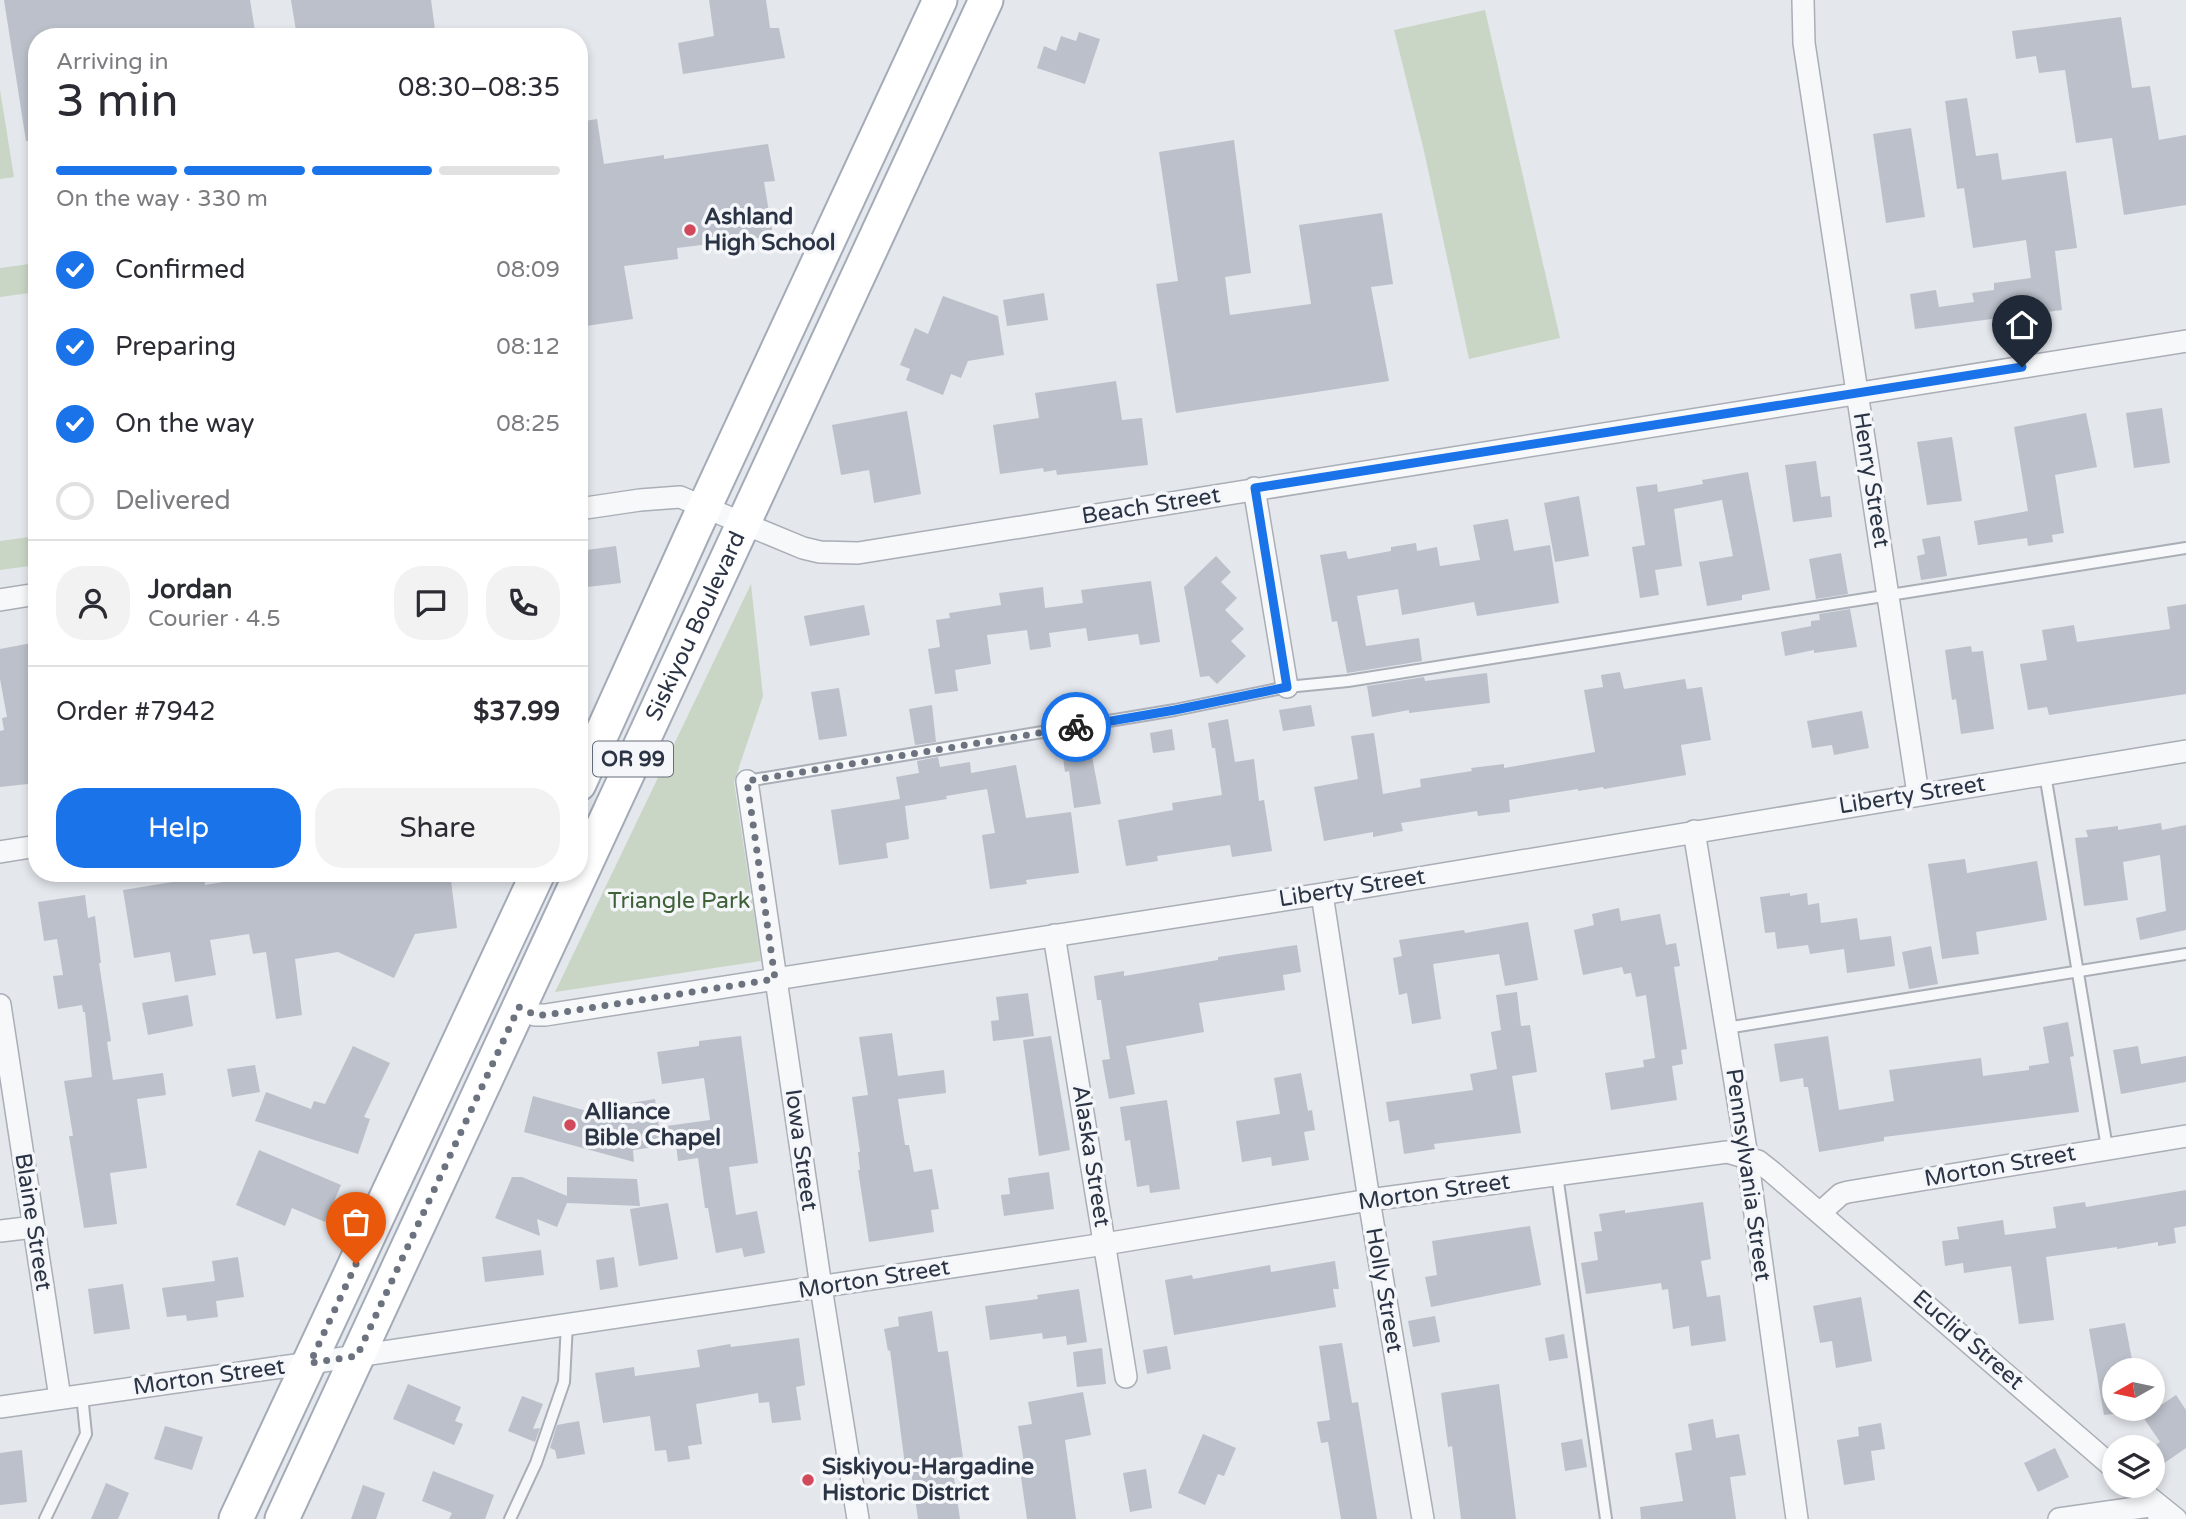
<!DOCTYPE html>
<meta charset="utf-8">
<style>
body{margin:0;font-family:"Varela Round",sans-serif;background:#f2f2f3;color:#2b2b33;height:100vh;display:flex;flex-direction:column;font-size:26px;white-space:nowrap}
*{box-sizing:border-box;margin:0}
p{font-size:23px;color:#7c7c81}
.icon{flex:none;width:38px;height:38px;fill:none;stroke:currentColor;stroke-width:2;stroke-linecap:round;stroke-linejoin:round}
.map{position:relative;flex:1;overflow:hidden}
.details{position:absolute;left:28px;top:28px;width:560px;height:854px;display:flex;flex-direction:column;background:#fff;border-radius:28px;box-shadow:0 4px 10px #0003}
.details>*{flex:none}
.needle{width:46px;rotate:261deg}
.controls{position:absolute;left:2102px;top:1358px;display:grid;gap:14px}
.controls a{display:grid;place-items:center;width:63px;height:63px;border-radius:50%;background:#fff;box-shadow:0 4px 10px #0003;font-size:35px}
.pin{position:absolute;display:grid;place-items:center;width:60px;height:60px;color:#fff;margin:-72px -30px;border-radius:50% 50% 50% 0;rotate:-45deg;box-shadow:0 0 7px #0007}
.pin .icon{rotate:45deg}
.courier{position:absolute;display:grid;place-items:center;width:70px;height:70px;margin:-35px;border:5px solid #1a73e8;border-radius:50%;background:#fff;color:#222;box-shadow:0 2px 9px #0007}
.headline em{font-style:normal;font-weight:600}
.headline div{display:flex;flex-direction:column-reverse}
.headline{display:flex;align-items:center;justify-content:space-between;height:119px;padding:0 28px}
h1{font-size:46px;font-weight:600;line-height:52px}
.bar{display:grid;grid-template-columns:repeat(4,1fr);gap:10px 7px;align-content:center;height:84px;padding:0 28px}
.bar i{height:9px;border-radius:5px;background:#e1e1e2}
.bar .current{background:#1a73e8}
.bar p{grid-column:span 4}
.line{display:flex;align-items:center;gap:18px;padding:0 28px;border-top:2px solid #e1e1e2}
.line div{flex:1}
.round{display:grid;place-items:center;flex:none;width:74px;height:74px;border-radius:28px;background:#f2f2f3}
ol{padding:0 28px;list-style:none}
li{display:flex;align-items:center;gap:21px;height:77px}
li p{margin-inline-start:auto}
li .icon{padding:7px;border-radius:50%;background:#1a73e8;color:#fff;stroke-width:4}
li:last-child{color:#7c7c81}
li i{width:38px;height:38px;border:4px solid #e1e1e2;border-radius:50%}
.cta{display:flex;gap:14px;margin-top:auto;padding:14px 28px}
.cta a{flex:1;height:80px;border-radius:28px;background:#1a73e8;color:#fff;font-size:28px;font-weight:600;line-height:80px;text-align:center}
.cta a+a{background:#f2f2f3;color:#2b2b33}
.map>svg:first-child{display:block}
.green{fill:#c9d6c5}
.building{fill:#bbc0ca}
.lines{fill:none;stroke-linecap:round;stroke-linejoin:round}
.service-casing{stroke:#a9aeb7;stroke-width:14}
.minor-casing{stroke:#a9aeb7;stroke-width:24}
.primary-casing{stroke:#a3abb8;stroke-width:37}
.service{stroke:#f7f8fa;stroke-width:10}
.minor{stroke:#f7f8fa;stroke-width:21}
.primary{stroke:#fff;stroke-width:33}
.done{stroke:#6c737f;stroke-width:7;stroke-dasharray:0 12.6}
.route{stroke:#1a73e8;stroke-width:9}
.poi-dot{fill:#d1495b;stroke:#f4f6f9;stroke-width:2.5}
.labels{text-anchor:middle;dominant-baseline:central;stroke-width:7;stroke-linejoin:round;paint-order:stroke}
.shield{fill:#f4f6f9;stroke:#676e7b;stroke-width:2}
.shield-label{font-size:21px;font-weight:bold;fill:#2b3445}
.poi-label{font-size:23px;font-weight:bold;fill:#2b3445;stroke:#f4f6f9;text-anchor:start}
.street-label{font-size:23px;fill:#2b3445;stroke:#f4f6f9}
.park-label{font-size:23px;fill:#3f6138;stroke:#f4f6f9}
</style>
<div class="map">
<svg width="2186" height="1519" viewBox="0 0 2186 1519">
<rect width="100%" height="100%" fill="#e4e7ec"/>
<!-- green -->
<path class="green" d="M1485,10L1560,338L1469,359L1424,151L1394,30Z
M0,90L14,177L0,179Z
M37,263V292L0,297V268Z
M37,536V565L0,570V541Z
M751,584L763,696L734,782L761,961L555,992Z"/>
<!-- building -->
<path class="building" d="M4,0H250L256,37H37V141H26Z
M291,0H431L436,37H297Z
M709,0H766L770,28H779L785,58L683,74L678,43L714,36Z
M2121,17L2132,88L2150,86L2159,140L2186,135V205L2124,215L2112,138L2076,143L2065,70L2039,73L2036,56L2016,59L2012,31Z
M1079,32L1100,39L1085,84L1037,68L1044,46L1056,51L1061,36L1076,41Z
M1967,98L1976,156L1998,153L2002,180L2066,171L2077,248L2055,251L2062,310L1915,329L1910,294L1936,290L1939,307L1974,302L1972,293L1994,290V283L2031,278L2026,240L1973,248L1964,188L1957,189L1945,101Z
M597,119L604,164L664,155V159L768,144L775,181L764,182L773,236L677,248L678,259L624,266L633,319L579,327V122Z
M1911,128L1925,217L1886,223L1873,134Z
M1234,140L1251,273L1225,277L1230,315L1311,304L1299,225L1382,213L1393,284L1371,287L1389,381L1176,413L1156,284L1178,281L1159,152Z
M1044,293L1048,320L1007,326L1003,300Z
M943,296L998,316L1004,355L968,361L961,378L951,374L943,395L906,380L910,369L900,365L915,328L928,334Z
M1116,381L1122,420L1142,418L1148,465L1057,475L1056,470L1044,472L1043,468L1000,474L993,425L1039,418L1035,393Z
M2162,408L2170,463L2134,468L2126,413Z
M907,411L921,494L874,503L869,470L841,475L832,425Z
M2086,413L2097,467L2055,475L2064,533L2052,535L2053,542L2028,546L2027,538L1978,545L1974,521L2028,511L2014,427Z
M1952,437L1962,501L1927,505L1917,442Z
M1816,461L1821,497L1830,496L1832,517L1793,522L1785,465Z
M1748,472L1770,590L1742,595V600L1707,606L1699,562L1733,556L1722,500L1674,509L1682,566L1655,570L1659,595L1640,598L1632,547L1645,545L1636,487L1657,484L1658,492L1703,484L1702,480Z
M1579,496L1589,556L1555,562L1544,503Z
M1508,519L1514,551L1550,545L1559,603L1477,616L1474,602L1402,615L1398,589L1357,596L1366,646L1419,638L1422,661L1347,673L1337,621L1332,622L1320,555L1346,551L1348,559L1391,551V547L1416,543L1417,551L1437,547L1440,566L1480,560L1473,525Z
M1940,536L1947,576L1921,580L1917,556L1925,554L1922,539Z
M616,546L621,583L579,588V551Z
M1841,553L1848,594L1816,599L1809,559Z
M1216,556L1231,572L1221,582L1237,598L1225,610L1244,629L1231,641L1246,656L1217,684L1209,676L1200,677L1184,587Z
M1151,581L1160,642L1140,645L1138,634L1088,641L1086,628L1049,633L1051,647L1030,650L1027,630L987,635L991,664L955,670L958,691L935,694L928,649L940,647L936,620L950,618L949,613L1001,605L999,593L1043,587L1045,608L1083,603L1081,590Z
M2186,604V694L2049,715L2047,707L2028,710L2020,664L2047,660L2042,630L2074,625L2077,642L2170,629L2167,607Z
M864,605L870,635L810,646L804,616Z
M1850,609L1857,647L1814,653V650L1785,656L1781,632L1811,626V621L1820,620L1819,614Z
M37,642V783L0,787V731L4,730L2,718L7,717L0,679V649Z
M1971,646L1972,652L1983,651L1994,729L1961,734L1956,699L1952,700L1945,650Z
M1620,672L1624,689L1685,679L1687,689L1702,687L1711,740L1681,745L1686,775L1604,789L1603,787L1578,791V789L1509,800L1510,812L1478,816L1477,811L1401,823L1403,831L1373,837V832L1324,841L1314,787L1358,779L1351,736L1374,733L1383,794L1421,787L1420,779L1472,771L1471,768L1504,764V768L1595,752L1584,690L1603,687L1601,675Z
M1487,673L1490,703L1409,713V710L1372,717L1367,686L1424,677L1425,681Z
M839,688L847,736L819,740L811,692Z
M932,705L936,742L915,745L909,709Z
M1311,705L1315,726L1283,731L1279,710Z
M1862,711L1869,748L1834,755L1832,745L1812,748L1807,721Z
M1228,719L1235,762L1254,759L1259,801L1264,800L1272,851L1232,857L1230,845L1157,856L1158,861L1126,866L1118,820L1173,810L1172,803L1222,795L1215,748H1212L1208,723Z
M1172,729L1175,750L1153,753L1150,733Z
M1090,746L1101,804L1074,808L1069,771L1065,772L1062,750Z
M938,757L940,767L970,762L971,773L1016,765L1026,818L1071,812L1079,873L1026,880L1027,884L990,889L982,835L995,833L987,789L946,796L947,799L905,806L909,839L886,843L888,858L839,865L831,810L900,799L896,777L919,773L917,761Z
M2161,823L2162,830L2186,825V930L2140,940L2136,918L2166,911L2160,855L2123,862L2128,900L2084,906L2075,838L2088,837L2086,830L2118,826V830Z
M1965,859L1967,873L2037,861L2047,920L1976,932L1979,954L1942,959L1928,864Z
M254,873H450L457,928L415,934L394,978L338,952L295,959L302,1015L276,1019L266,952L253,954L249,934L210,940L216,975L175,982L170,952L134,958L123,890L204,877L205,885L254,877Z
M1790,893V896L1807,893L1808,905L1819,903L1821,923L1857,918L1860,940L1891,936L1895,966L1847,973L1844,949L1810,954L1808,945L1777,949L1775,932L1765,933L1760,897Z
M85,895L88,918L95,916L101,963H99L111,1041L107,1042L113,1080L163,1073L166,1095L137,1099L147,1168L110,1173L117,1224L84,1228L69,1136H73L64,1081L92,1077L85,1012H83L82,1005L58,1009L53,976L63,975L57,939L44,941L38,902Z
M1619,908L1621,921L1660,914L1666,945L1676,943L1680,966L1674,967L1687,1049L1681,1050L1683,1064L1672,1066L1677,1100L1611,1110L1605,1073L1644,1067L1643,1060L1655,1058L1646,995L1636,997L1631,973L1624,974L1622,967L1583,975L1574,930L1594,925L1592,914Z
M1528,922L1538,980L1505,986L1499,954L1433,964L1441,1019L1412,1024L1407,993L1399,995L1393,958L1402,956L1399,940L1464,930L1465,933Z
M1297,945L1301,972L1283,975L1285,990L1199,1003L1204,1032L1126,1046L1135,1094L1109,1099L1102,1060L1110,1059L1101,1000H1097L1094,976L1124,971V976L1218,960V957Z
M1931,946L1938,984L1909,989L1902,952Z
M1517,992L1521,1026L1530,1025L1537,1072L1512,1076L1521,1133L1434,1144L1435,1149L1404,1154L1399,1120L1389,1122L1386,1102L1473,1090L1470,1074L1497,1069L1491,1032L1501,1030L1496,995Z
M1028,993L1034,1036L993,1041L991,1021L999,1020L996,997Z
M188,995L193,1026L148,1035L142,1003Z
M2068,1022L2074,1056L2070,1057L2079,1112L1884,1137V1141L1819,1152L1808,1087H1804L1803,1078L1780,1082L1774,1044L1828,1036L1839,1110L1894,1101L1889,1070L1981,1058L1983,1076L2029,1070V1066L2049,1063L2043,1027Z
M892,1033L898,1076L944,1070L946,1093L898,1099L905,1145H909L914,1172L932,1169L939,1209L931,1210L934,1232L869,1242L858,1170H860L858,1152H860L852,1097L868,1095L859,1037Z
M741,1036L758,1163L729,1167L736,1215L757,1211L765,1253L744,1257L742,1248L716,1253L708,1208H705L698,1158L678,1161L676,1144L633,1150L634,1162L524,1132L533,1096L634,1124L631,1103L655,1099L659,1127L710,1120L704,1078L662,1084L657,1052L699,1046V1041Z
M1051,1036L1070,1150L1039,1156L1023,1040Z
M353,1046L390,1063L364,1117L370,1119L358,1154L255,1121L266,1092L311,1109L314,1101L325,1104Z
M2138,1046L2141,1064L2186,1056V1082L2121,1094L2113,1050Z
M255,1065L260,1092L232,1097L227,1069Z
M1301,1073L1308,1111L1312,1110L1315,1130L1304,1132L1309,1160L1272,1166L1271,1157L1242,1162L1236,1121L1280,1114L1274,1078Z
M1167,1100L1180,1189L1150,1193L1149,1185L1137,1187L1130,1140L1125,1141L1120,1107Z
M259,1150L341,1185L325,1222L292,1208L285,1226L236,1205Z
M1049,1172L1054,1209L1004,1216L1001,1195L1010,1194L1008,1178Z
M512,1177H522L567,1196V1177L637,1179L640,1206L567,1203L557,1227L537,1219L540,1236L495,1218Z
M2186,1190V1226L2174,1228L2176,1243L2158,1246V1242L2117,1249V1247L2046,1257L2054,1320L2019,1324L2011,1266L1964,1273L1963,1263L1945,1266L1942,1241L1959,1239L1957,1227L2003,1220L2005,1235L2056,1228L2053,1207L2085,1202L2086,1207Z
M1703,1202L1711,1259L1701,1261L1707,1297L1720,1295L1726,1341L1691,1346L1689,1326L1673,1329L1668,1289L1662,1290L1661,1283L1586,1294L1581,1263L1598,1260L1594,1232L1602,1231L1599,1214L1625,1210V1213Z
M668,1203L678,1259L639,1266L630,1209Z
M1530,1226L1541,1285L1431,1307L1425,1277L1437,1275L1432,1241Z
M541,1250L544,1275L485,1282L482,1257Z
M238,1257L244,1297L216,1301L218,1317L187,1321L186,1315L167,1317L162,1288L215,1281L212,1261Z
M614,1257L618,1287L600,1290L596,1260Z
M1335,1261L1339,1289H1333L1336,1307L1174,1335L1165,1280L1192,1275L1193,1279L1270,1265L1271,1272Z
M123,1284L130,1329L94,1334L88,1289Z
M1079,1289L1087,1342L1067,1345L1066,1336L1043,1339L1042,1333L990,1340L985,1306L1038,1299L1037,1295Z
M1861,1297L1872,1361L1836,1368L1832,1341L1820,1343L1813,1306Z
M932,1311L938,1352L948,1351L963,1457L951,1458L960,1519H918L910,1464L905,1465L890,1350L888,1351L884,1329L899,1326L898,1317Z
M1435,1316L1440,1342L1413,1347L1408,1321Z
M2125,1323L2134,1370H2114V1414L2104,1415L2089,1329Z
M1564,1334L1568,1358L1549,1361L1545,1338Z
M799,1338L805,1385L796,1387L801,1420L772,1423L769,1402L759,1403L758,1393L696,1404L702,1444L688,1446L690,1459L668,1462L666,1450L655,1451L650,1416L603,1423L595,1373L634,1367L635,1376L700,1367L697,1350L730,1344L731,1347Z
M1342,1343L1352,1403L1358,1402L1377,1519H1341L1328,1442L1321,1443L1317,1422L1330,1420L1319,1346Z
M1167,1346L1171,1369L1147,1374L1143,1350Z
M1102,1348L1106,1384L1077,1387L1073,1352Z
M408,1384L461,1407L455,1421L463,1424L454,1445L393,1419Z
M1499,1384L1516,1519H1461L1452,1446L1448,1447L1441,1393Z
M1083,1392L1091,1435L1065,1440L1076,1519H1027L1020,1470L1025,1469L1018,1426L1032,1424L1028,1402Z
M2176,1395L2186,1410V1448L2163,1464L2152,1447L2160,1442L2143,1417Z
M522,1396L543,1404L533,1429L540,1428L535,1442L508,1431Z
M1713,1419L1716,1438L1739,1434L1746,1475L1730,1477L1736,1519H1641L1640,1507L1683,1501L1675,1453L1692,1450L1688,1424Z
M579,1421L585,1454L557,1459L555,1450L550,1448L557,1425Z
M1881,1423L1885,1449L1871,1451L1875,1480L1844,1485L1837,1440L1859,1436L1858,1427Z
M165,1426L203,1437L192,1470L154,1459Z
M1203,1434L1236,1448L1224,1476L1218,1474L1205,1505L1178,1493Z
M1582,1439L1587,1467L1565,1471L1561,1443Z
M2055,1448L2069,1477L2038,1492L2024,1463Z
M22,1450L27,1502L0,1505V1453Z
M1146,1469L1152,1508L1130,1512L1123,1473Z
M433,1471L494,1495L485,1519H449L452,1513L422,1501Z
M106,1483L129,1493L118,1519H91Z
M363,1485L385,1493L376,1519H351Z"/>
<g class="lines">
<defs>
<path id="service" d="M2045,774L2107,1148
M747,781L1175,710L1287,687L1348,681L2186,548
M1726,1028L2186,954
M1557,1175L1606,1519
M45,1519L86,1434L82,1395
M510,1519L536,1463L564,1382L567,1323"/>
<path id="minor" d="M1803,0L1804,43L1918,794
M1254,488L1287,687
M579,509L640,500L680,497L803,548L820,552L858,553L2186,341
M0,600L37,594
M747,781L821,1287L858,1519
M1694,831L1747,1156L1797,1519
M0,852L37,846
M1322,894L1369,1200L1423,1519
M1054,935L1126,1377
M0,1005L60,1398
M519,1007L535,1015H545L1322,894L2186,751
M1821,1212L1841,1194L1848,1192L2186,1136
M0,1231L34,1227
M0,1407L310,1363L1105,1244L1369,1200L1727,1152L1758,1161L1772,1172L2114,1468
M2135,1486L2176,1519
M2059,1519L2157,1505L2159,1519"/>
<g id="primary">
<path d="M579,784L693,532L940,0"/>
<path d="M236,1519L538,873"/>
<path id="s1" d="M282,1519L986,0"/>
</g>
</defs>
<!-- service casing -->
<use href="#service" class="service-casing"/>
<!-- minor casing -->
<use href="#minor" class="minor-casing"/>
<!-- primary casing -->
<use href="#primary" class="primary-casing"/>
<!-- service -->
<use href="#service" class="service"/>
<!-- minor -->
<use href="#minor" class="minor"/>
<!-- primary -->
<use href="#primary" class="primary"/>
</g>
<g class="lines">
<!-- done -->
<path class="done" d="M356,1264L310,1363L357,1356L519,1007L535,1015H545L775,979L747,781L1076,727"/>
<!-- route -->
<path class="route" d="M1076,727L1175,710L1287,687L1255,488L2022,367"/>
</g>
<!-- markers -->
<g class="poi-dot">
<circle cx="690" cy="230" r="7"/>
<circle cx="570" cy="1125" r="7"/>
<circle cx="808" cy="1480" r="7"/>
</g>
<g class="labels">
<!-- shield labels -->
<rect class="shield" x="593" y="741.5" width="80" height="35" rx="5"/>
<g class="shield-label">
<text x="633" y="759">OR 99</text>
</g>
<!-- poi labels -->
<g class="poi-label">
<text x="704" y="217">Ashland<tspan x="704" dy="26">High School</tspan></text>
<text x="584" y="1112">Alliance<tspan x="584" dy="26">Bible Chapel</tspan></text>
<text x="822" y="1467">Siskiyou-Hargadine<tspan x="822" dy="26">Historic District</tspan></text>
</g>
<!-- street labels -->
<g class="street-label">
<text transform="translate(1871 480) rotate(81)">Henry Street</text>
<text transform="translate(1151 506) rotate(-9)">Beach Street</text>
<text stroke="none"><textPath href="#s1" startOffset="984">Siskiyou Boulevard</textPath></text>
<text transform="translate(1912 795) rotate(-9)">Liberty Street</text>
<text transform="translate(1352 888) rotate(-9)">Liberty Street</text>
<text transform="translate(801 1150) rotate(82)">Iowa Street</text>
<text transform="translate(1091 1156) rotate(81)">Alaska Street</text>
<text transform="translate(2000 1166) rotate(-10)">Morton Street</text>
<text transform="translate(1748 1175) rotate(82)">Pennsylvania Street</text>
<text transform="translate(1434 1192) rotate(-8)">Morton Street</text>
<text transform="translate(33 1222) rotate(81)">Blaine Street</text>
<text transform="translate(874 1279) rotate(-9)">Morton Street</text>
<text transform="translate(1384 1290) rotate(80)">Holly Street</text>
<text transform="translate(1968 1340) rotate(41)">Euclid Street</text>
<text transform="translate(209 1377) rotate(-8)">Morton Street</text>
</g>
<!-- park labels -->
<g class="park-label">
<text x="679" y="901">Triangle Park</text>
</g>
</g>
</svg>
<div class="controls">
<a><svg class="needle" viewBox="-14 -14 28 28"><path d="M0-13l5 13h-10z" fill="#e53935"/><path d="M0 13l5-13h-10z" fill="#7c7c81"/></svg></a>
<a><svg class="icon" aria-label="layers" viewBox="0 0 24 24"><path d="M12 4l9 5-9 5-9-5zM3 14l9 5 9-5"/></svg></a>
</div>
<div class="pin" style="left:356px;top:1264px;background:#ea580c"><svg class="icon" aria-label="bag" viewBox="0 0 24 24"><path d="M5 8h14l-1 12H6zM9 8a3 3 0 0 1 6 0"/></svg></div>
<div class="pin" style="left:2022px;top:367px;background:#1f2937"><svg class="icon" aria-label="home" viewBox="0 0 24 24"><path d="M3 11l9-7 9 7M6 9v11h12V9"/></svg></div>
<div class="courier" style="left:1076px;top:727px"><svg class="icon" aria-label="bike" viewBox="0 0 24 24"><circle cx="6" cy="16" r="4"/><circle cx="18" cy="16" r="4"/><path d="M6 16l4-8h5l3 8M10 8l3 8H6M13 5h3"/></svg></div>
<section class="details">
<div class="headline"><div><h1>3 min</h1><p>Arriving in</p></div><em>08:30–08:35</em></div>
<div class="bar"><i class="current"></i><i class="current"></i><i class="current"></i><i></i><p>On the way · 330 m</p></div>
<ol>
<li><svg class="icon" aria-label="check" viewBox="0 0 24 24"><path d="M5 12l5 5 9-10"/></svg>Confirmed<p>08:09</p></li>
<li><svg class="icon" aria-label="check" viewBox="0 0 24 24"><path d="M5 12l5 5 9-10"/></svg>Preparing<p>08:12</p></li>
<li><svg class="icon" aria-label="check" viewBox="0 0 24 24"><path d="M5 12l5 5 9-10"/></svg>On the way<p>08:25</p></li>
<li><i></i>Delivered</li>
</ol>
<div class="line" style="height:126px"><a class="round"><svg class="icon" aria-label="person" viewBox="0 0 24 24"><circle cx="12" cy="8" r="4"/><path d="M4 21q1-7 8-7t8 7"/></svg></a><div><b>Jordan</b><p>Courier · 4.5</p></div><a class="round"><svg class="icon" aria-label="chat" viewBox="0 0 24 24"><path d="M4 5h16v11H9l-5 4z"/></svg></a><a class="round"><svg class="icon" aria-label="phone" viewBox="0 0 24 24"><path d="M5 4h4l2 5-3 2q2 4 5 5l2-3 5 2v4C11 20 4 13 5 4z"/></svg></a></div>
<div class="line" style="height:91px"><div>Order #7942</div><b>$37.99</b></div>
<div class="cta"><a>Help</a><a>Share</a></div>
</section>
</div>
